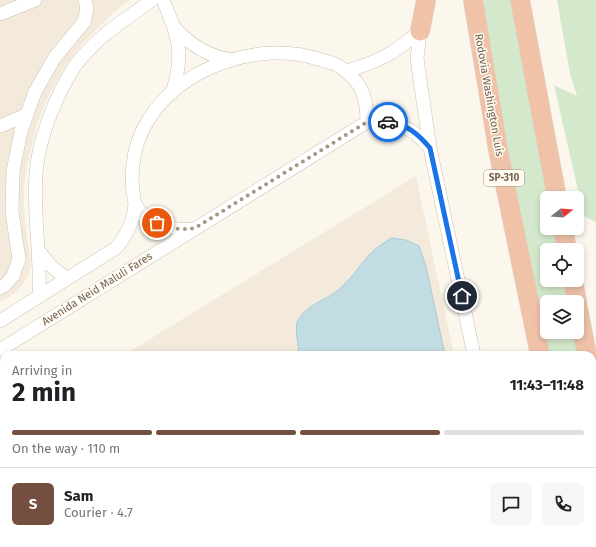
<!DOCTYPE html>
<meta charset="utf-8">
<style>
body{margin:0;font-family:"Fira Sans",sans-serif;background:#f6f6f6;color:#202124;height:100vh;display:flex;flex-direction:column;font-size:15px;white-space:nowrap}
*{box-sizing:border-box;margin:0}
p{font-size:13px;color:#757577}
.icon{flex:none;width:22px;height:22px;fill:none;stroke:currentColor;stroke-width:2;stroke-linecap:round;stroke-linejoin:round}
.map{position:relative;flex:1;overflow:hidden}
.sheet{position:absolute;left:0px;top:351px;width:596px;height:196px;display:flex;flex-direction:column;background:#fff;border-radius:12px 12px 0 0;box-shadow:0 2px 6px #0003}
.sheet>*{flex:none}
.needle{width:26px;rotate:73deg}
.buttons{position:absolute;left:540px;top:191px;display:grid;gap:8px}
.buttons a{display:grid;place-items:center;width:44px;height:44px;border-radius:6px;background:#fff;box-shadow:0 2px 6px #0003;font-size:20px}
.pin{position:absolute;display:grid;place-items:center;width:34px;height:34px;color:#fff;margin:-17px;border:2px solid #fff;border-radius:50%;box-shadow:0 1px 4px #0007}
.courier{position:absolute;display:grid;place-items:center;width:40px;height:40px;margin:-20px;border:3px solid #1a73e8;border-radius:50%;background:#fff;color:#222;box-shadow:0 1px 5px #0007}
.head em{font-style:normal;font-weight:700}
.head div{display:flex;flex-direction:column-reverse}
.head{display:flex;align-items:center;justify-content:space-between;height:68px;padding:0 12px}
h1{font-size:26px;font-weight:700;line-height:30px}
.bar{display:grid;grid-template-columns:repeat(4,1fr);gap:6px 4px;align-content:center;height:48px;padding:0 12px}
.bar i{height:5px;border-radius:3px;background:#e0e0e0}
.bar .selected{background:#744e3e}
.bar p{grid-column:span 4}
.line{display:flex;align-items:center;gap:10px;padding:0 12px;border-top:1px solid #e0e0e0}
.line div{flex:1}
.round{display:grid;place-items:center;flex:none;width:42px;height:42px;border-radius:6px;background:#f6f6f6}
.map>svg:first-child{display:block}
.residential{fill:#f3eadb}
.green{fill:#d4e9cb}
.water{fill:#c2dce4;stroke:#a9cad5}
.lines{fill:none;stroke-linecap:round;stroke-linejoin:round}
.minor-casing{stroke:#cdc1b2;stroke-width:14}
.highway-casing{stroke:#d9d3ce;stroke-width:20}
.minor{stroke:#fff;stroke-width:13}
.highway{stroke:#f0c3a9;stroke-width:19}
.done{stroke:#a59687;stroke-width:4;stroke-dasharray:0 7.2}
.route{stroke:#1a73e8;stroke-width:5}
.labels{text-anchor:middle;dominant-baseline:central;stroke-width:3;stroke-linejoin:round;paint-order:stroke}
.shield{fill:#fefbf3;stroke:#9f9081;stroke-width:1}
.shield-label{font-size:10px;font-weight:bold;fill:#766250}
.street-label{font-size:11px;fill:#766250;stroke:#fefbf3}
</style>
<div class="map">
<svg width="596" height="547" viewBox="0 0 596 547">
<rect width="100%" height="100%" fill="#fbf7ed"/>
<!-- residential -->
<path class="residential" d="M0,0H130L113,13L82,44L65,67L49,95L37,124L28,160L24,185V207L26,231L31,264L28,276L23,284L16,292L0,302Z
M416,176L454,355H124Z
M4,429V543H494V547H0V431Z"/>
<!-- green -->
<path class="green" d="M477,0H514L551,198H547V228H556L560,250H547V280H566L570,302H547V332H575L580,355H544Z
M557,0H596V222L584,216L554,85L577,96L570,74Z
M592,413L596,432V547H586L585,543H592Z"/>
<!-- water -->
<path class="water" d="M391,238L406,240L419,246L426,266L445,355H300C298,349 295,327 297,322C305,306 323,301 336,292C350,281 359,266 371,253C376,247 385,243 391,238Z"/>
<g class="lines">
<defs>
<path id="minor" d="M163,0C178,35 185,54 172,93
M0,14L35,0
M175,28C191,46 208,56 231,60
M420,31L417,59L430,148L474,355
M346,71C378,62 395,53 420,31
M0,126L26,115
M194,229C174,231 145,224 135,204C134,201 134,196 133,192C130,167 135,140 149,119C180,67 261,40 318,59C322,60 327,61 332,63C343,67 356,79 361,89C366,99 367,111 367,122
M38,250L51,266L67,279
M0,288L5,285L13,276L19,259L12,212L13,171L21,131L35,92L55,57L84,22L87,9L85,0
M39,296C41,255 33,215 36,174C38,140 55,98 73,69C77,61 96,42 103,36C119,23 136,12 152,0
M0,321L116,248C128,234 134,221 135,204
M0,350L367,122C395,119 412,127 430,148
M448,543L451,547
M515,543V547
M130,547L143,543"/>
<path id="highway" d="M473,0L499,155L540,355
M520,0L557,198
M420,31L426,0
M563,228L567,250
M573,280L577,302
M577,303L587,355
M592,382L596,404
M579,543L580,547"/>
</defs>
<!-- minor casing -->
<use href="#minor" class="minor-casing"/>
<!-- highway casing -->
<use href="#highway" class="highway-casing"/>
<!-- minor -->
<use href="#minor" class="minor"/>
<!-- highway -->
<use href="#highway" class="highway"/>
</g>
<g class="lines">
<!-- done -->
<path class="done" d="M157,223C170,229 181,230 195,228L367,122H388"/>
<!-- route -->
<path class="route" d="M388,122C406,123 419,135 430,148L462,296"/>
</g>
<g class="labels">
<!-- shield labels -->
<rect class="shield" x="484" y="170" width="40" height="16" rx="3"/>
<g class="shield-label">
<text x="504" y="178">SP-310</text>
</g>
<!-- street labels -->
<g class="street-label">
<text transform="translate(489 95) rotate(80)">Rodovia Washington Luís</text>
<text transform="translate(97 289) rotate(-32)">Avenida Neid Maluli Fares</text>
</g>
</g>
</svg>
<div class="buttons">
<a><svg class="needle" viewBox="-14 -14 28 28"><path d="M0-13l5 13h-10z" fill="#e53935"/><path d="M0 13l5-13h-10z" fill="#757577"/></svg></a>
<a><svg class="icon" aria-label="locate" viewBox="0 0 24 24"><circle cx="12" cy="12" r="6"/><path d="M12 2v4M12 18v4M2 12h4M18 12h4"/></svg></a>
<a><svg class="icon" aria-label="layers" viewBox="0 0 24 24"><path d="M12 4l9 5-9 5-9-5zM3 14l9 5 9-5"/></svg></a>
</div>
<div class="pin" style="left:157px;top:223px;background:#ea580c"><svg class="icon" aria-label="bag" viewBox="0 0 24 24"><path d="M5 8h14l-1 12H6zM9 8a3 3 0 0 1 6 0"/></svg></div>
<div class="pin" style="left:462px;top:296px;background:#1f2937"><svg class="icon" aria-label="home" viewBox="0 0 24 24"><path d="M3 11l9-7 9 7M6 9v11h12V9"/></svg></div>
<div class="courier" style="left:388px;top:122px"><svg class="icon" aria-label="car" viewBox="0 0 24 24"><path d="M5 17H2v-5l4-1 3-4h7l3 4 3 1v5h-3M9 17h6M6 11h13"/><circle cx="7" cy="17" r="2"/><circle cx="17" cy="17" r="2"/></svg></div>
<section class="sheet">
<div class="head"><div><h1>2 min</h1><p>Arriving in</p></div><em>11:43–11:48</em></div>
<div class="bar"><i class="selected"></i><i class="selected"></i><i class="selected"></i><i></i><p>On the way · 110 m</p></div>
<div class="line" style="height:72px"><b class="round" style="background:#744e3e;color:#fff">S</b><div><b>Sam</b><p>Courier · 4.7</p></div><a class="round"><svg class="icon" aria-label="chat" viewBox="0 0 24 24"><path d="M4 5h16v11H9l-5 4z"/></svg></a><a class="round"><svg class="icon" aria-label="phone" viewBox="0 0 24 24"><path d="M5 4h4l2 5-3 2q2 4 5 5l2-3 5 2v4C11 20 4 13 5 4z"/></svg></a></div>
</section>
</div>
